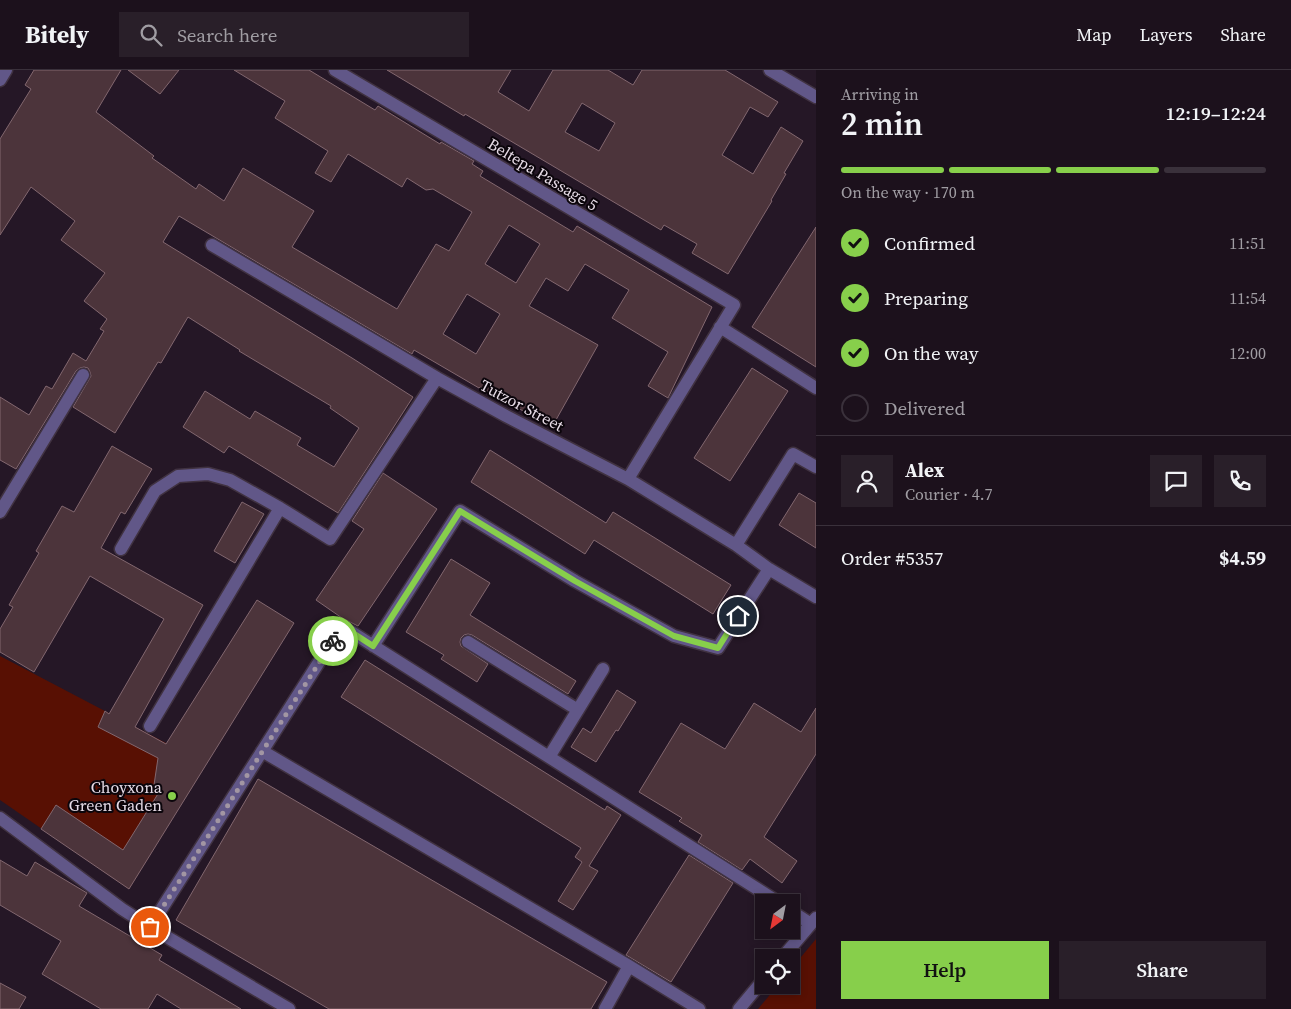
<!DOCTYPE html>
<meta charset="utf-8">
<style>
body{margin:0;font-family:"Source Serif 4",serif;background:#291f29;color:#f1f3f6;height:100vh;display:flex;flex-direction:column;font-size:19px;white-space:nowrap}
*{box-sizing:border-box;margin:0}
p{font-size:16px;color:#a09da3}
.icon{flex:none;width:28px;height:28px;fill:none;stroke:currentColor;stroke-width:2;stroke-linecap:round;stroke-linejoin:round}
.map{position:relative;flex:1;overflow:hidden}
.details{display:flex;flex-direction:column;background:#1c111c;width:475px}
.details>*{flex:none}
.needle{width:32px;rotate:212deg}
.buttons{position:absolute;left:755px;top:824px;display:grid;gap:10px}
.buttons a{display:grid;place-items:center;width:45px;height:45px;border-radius:0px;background:#1c111c;box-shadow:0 2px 8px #0003,0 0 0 1px #3a313b;font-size:25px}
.pin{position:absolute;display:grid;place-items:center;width:42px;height:42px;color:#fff;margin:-21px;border:2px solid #fff;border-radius:50%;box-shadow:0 1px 5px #0007}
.courier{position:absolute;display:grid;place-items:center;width:50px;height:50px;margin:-25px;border:4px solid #87cf4b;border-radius:50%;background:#fff;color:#222;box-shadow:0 1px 6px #0007}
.overview em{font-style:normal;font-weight:600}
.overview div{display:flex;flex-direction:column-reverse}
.overview{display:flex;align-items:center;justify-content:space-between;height:85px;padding:0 25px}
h1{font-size:32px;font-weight:600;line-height:38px}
.bar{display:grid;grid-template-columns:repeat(4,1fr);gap:8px 5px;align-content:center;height:60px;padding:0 25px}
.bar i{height:6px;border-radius:4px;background:#3a313b}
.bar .selected{background:#87cf4b}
.bar p{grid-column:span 4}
.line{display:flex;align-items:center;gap:12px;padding:0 25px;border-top:1px solid #3a313b}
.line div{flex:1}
.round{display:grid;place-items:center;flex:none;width:52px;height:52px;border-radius:0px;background:#291f29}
ol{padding:0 25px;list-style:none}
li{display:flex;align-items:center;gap:15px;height:55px}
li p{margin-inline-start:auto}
li .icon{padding:5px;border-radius:50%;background:#87cf4b;color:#111;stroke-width:4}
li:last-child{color:#a09da3}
li i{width:28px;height:28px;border:2px solid #3a313b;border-radius:50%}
.button{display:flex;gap:10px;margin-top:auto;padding:10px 25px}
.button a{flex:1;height:58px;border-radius:0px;background:#87cf4b;color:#111;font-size:20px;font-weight:600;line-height:58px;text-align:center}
.button a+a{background:#291f29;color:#f1f3f6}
header{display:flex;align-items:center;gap:30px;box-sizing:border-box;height:70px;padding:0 25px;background:#1c111c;border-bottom:1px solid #3a313b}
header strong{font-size:24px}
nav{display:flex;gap:28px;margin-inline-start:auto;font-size:18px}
.search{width:350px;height:45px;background:#291f29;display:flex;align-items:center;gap:12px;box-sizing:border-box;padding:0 18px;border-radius:0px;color:#a09da3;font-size:19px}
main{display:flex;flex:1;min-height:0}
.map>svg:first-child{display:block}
.green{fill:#581003}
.building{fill:#4c343b;stroke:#82676f;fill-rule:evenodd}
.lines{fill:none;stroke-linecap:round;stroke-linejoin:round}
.minor-casing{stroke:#403241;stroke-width:15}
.minor{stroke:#615788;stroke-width:12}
.done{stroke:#a296a3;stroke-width:5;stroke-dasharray:0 9}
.route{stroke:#87cf4b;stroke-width:6}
.poi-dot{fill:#87cf4b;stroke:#0b050b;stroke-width:2}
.labels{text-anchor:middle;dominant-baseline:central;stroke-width:4;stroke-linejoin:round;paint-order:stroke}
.street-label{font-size:16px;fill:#e6dbe6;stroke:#0b050b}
.poi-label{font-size:16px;fill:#e6dbe6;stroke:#0b050b;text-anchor:end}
</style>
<header>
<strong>Bitely</strong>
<div class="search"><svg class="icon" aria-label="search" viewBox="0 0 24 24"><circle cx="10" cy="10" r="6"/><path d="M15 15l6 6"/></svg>Search here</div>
<nav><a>Map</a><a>Layers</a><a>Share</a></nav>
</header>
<main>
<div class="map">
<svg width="816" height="939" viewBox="0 0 816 939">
<rect width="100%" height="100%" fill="#251726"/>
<!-- green -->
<path class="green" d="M0,586L206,694L129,819L0,730Z
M816,869V939H758L778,915H791V899Z"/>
<!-- building -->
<path class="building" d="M34,0H121L96,42L154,86L152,88L196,119L199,114L224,131L243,98L314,141L292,177L397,239L436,174L449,181L472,142L433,119L426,120L407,108L402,117L348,84L331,112L315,103L328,81L275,48L285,31L234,0H309L375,40L378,36L440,74L441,72L474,91L472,94L483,101L480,106L573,162L577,156L712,237L668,328L648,316L668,282L612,248L629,220L585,194L568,221L546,208L529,236L598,275L552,357L480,317L479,318L414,280L412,284L179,146L163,172L352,288L413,327L377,383L338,443L229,376L224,383L183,357L205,321L250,349L255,341L301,368L297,375L334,397L359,358L330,338L331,336L239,281L240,280L188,247L161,293L158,292L115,363L73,337L91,306L90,302L88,298L84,297L80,298L76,301L16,399L0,390V327L29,345L46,316L52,319L73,283L86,291L104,261L100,259L107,249L84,231L105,203L61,170L75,151L31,117L0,165V69L31,19L25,15ZM509,155L540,174L516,213L485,194ZM467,224L500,244L476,284L443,264Z
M128,0H179L160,24Z
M387,0H511L498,22L529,41L553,0H608L633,15L642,0H725L778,32L768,47L750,37L722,85L753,104L781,57L803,71L784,103L786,104L771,130L772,131L728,204L692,183L697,174L664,155L661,160L465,44L464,46ZM582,33L615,53L599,81L565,62Z
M816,157V297L752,257Z
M752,298L788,321L730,411L694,388Z
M112,376L152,399L125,444L121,442L101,478L203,535L135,657L166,674L257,530L294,553L129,819L41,759L56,735L123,780L161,719L154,715L158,688L98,657L105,641L109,644L164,549L90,506L34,602L0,582V559L13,537L9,535L39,483L36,481L62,436L74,442Z
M490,380L606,453L613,442L731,515L713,544L594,470L585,484L471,412Z
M383,403L437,439L358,556L342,548L316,530L364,459L352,451Z
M799,423L816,433V478L779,455Z
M242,432L264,444L235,493L214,481Z
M451,489L490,513L470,545L576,611L568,624L472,565L468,564L464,565L461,568L460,572L461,576L488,594L477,612L441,589L444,585L406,562Z
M365,590L605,740L607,736L621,745L589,796L598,801L573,840L558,831L582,792L575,787L581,778L341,627Z
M617,620L636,632L618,661L616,660L596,692L571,677L583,658L591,663Z
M754,633L801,662L816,638V684L764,767L797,791L782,813L750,789L742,800L698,772L702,765L679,751L682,748L639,722L681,653L725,679Z
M258,709L607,912L591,939H329L176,850Z
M689,785L733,813L671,912L626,885Z
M0,790L27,806L35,792L87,823L79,836L162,885L159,890L241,939H181L157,924L148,939H101L42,904L61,871L0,835Z
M0,913L26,927L19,939H0Z"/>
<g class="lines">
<defs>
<path id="minor" d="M335,0L734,235L628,409
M770,0L816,27
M0,10L6,0
M212,175L437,308L506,346L628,409L736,475L769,499L816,527
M720,257L816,318
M0,442L83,305
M736,475L793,384L816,397
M121,479L155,421L178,406L208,404L230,410L280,438
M468,572L578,640
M373,576L460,441L575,511L674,566L718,578L769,499
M150,656L280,438L330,469L437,308
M262,681L629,896L699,939
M549,687L603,599
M0,748L122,839L150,857L289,939
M791,841L811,854
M150,857L342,556L778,832
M782,888L816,848
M605,939L629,896
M739,939L764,909"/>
</defs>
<!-- minor casing -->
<use href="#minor" class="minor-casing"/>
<!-- minor -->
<use href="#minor" class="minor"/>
</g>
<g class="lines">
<!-- done -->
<path class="done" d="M150,857L333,571"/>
<!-- route -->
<path class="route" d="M333,571L342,556L373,576L460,441L575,511L674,566L718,578L738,546"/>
</g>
<!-- markers -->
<circle class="poi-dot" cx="172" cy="726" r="5"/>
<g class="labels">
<!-- street labels -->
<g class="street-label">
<text transform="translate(543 104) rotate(31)">Beltepa Passage 5</text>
<text transform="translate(522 335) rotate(28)">Tutzor Street</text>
</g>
<!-- poi labels -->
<g class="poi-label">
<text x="162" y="717">Choyxona<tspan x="162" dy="18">Green Gaden</tspan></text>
</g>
</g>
</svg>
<div class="buttons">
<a><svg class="needle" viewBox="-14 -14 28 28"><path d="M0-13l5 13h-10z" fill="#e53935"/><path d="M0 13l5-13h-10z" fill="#a09da3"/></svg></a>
<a><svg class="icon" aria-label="locate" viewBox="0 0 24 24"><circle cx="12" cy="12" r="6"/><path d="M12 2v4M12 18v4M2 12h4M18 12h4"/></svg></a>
</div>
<div class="pin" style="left:150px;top:857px;background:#ea580c"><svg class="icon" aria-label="bag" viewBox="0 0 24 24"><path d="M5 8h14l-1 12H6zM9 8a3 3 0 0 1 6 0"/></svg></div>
<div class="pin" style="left:738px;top:546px;background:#1f2937"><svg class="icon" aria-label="home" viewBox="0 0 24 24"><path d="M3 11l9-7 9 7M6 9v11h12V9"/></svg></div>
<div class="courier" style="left:333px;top:571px"><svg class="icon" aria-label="bike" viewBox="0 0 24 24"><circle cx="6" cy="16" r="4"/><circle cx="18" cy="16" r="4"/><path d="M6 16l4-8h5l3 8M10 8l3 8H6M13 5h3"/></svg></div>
</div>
<section class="details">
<div class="overview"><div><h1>2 min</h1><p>Arriving in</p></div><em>12:19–12:24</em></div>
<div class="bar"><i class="selected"></i><i class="selected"></i><i class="selected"></i><i></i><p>On the way · 170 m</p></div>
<ol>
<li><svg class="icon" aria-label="check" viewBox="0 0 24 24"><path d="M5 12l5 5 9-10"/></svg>Confirmed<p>11:51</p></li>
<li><svg class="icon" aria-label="check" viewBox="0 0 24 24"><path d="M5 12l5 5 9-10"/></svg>Preparing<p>11:54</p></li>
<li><svg class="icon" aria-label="check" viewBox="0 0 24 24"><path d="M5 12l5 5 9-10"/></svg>On the way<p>12:00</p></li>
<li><i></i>Delivered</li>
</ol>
<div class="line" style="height:90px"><a class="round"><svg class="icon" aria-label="person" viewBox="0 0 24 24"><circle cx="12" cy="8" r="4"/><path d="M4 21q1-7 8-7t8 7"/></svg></a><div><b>Alex</b><p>Courier · 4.7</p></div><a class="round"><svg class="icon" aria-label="chat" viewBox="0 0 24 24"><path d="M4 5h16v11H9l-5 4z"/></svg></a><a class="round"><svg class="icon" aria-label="phone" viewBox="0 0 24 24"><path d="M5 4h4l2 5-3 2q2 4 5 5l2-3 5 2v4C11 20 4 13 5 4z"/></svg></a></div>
<div class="line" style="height:65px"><div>Order #5357</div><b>$4.59</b></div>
<div class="button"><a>Help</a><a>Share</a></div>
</section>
</main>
